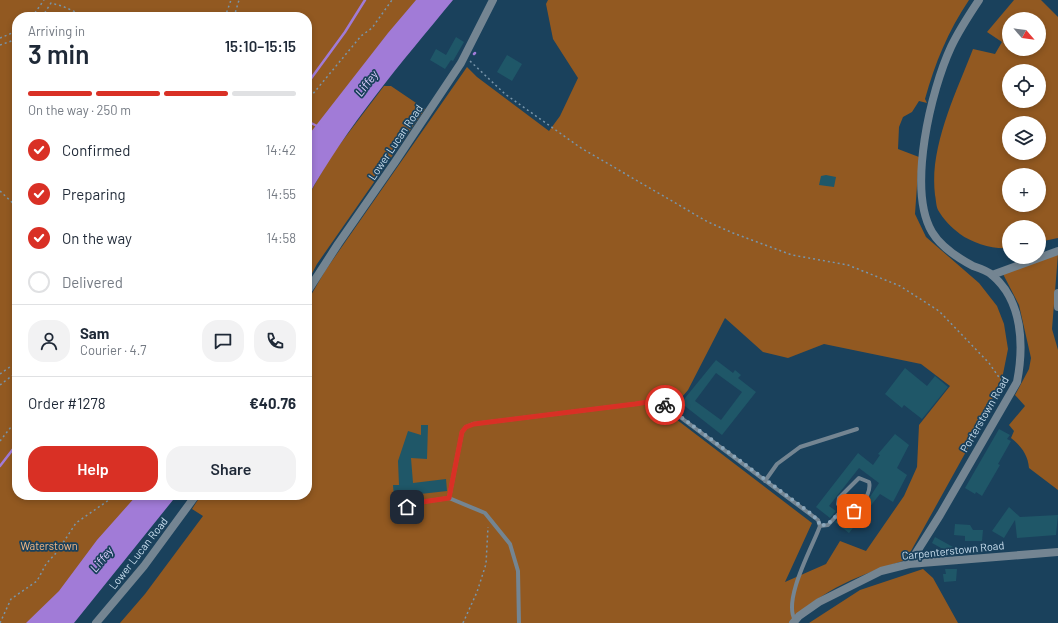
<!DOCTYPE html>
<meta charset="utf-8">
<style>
body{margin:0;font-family:Barlow,sans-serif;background:#f2f2f3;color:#1f2937;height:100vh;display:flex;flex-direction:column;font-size:15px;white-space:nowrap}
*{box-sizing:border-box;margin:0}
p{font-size:13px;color:#747a83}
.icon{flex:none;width:22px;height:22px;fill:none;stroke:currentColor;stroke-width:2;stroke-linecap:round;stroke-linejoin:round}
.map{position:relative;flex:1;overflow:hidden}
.sheet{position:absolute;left:12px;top:12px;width:300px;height:488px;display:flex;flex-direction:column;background:#fff;border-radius:16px;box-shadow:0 2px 6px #0003}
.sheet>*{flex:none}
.needle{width:26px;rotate:118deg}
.fabs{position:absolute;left:1002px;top:12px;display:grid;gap:8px}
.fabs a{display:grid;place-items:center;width:44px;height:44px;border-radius:50%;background:#fff;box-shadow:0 2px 6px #0003;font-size:20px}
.pin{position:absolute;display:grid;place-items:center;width:34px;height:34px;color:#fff;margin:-17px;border-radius:8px;box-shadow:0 2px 6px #0006}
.courier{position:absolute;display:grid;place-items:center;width:40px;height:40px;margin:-20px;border:3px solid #d93025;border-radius:50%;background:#fff;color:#222;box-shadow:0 1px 5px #0007}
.overview em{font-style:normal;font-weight:600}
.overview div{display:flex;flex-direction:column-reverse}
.overview{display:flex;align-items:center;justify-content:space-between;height:68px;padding:0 16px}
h1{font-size:26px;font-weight:600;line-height:30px}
.bar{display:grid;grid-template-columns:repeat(4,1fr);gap:6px 4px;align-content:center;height:48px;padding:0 16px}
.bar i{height:5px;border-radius:3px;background:#e0e1e3}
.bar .active{background:#d93025}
.bar p{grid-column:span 4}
.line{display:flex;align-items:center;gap:10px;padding:0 16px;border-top:1px solid #e0e1e3}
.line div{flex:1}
.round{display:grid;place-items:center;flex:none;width:42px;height:42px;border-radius:16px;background:#f2f2f3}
ol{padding:0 16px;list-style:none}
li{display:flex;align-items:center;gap:12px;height:44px}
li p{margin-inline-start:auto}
li .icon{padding:4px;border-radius:50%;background:#d93025;color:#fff;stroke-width:4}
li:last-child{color:#747a83}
li i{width:22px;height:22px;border:2px solid #e0e1e3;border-radius:50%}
.primary-button{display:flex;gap:8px;margin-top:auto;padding:8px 16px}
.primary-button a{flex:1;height:46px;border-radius:16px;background:#d93025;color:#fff;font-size:16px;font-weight:600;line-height:46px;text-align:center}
.primary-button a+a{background:#f2f2f3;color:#1f2937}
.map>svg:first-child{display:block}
.green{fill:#925921;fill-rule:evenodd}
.water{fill:#a17bd7}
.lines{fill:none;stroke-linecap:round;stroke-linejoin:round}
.stream{stroke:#a17bd7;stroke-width:2.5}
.building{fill:#1f5768;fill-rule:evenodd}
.path{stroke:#7895aa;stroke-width:1.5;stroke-dasharray:2 3;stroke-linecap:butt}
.service{stroke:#748592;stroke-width:4}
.minor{stroke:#748592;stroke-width:8}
.tertiary{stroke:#748592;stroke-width:8}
.done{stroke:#8ba6ba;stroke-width:4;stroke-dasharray:0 7.2}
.route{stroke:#d93025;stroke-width:5}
.labels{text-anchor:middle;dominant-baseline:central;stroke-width:3.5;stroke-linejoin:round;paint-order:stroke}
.street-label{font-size:11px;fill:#c8dded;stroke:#1a415c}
.park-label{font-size:11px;fill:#f8b983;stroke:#1a415c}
.water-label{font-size:12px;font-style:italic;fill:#dfcefe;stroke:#1a415c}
</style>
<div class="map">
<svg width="1058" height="623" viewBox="0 0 1058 623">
<rect width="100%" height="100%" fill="#1a415c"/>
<!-- green -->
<path class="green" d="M0,0H428L307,168V17H17V495H153L49,623H0Z
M548,0H969C948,31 935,63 925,99L927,103L919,101L912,112L903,117L899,127L898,149L919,157L915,214L926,237L979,283L997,306L1004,324L1008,349L1003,374L983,421L906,560C864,573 820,590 789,623H120L145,594L203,516L192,509L201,495H307V341L312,330L307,327V302L325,271L467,67L477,77L549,131L560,116L578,78L553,39L546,4ZM725,318L763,352L788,358L824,344L921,364L950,386L919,425L917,467L904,496L866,551L840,541L826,564L785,582L812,523L668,413L688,390Z
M1014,0H1041L1058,17V238L1039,242V227H1009V248C995,250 972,243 960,234C952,228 943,219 938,210C936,206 936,199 935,195C929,147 956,93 973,49L995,54L1002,42L987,32ZM1009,19H1039V49H1009ZM1009,71H1039V101H1009ZM1009,123H1039V153H1009ZM1009,175H1039V205H1009Z
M384,86H391L425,109L317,264L307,283V198L331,156Z
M1058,254L1052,329L1058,350V490L1029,468C1028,455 1021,446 1011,438L1014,431L1009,425L1025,406L1015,395L1029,369L1031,358L1019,305L1003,274Z
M923,569L933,578L958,623H809L860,590Z"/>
<!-- water -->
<path class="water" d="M416,0H453C401,63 347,126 307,198V137L388,33Z
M137,495H177L74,623H26L59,591L97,540Z"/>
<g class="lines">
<!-- stream -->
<path class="stream" d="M474,54L475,53
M307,84L345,32L365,0
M307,121L319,127
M0,466L17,444"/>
</g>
<!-- building -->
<path class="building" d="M456,37L464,42L453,61L451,60L445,69L430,60L436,49L446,55Z
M507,55L522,64L512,81L497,72Z
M826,175L836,177L834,187L819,185L821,176Z
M716,360L733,373L735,370L741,375L738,378L756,392L722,435L681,403ZM716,373L742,392L721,420L695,401Z
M905,368L927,386L935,376L948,387L922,419L904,405L902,408L885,394Z
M421,425H428L427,459L411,458L413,483L446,479L447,491L394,497L393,485H399L398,461L408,431L421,435Z
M999,429L1010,435L1007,439L1011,441L998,464L1000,465L982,496L976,492L975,494L965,488Z
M895,434L909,445L897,468L907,475L893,502L880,494L849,533L835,522L842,516L849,522L866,503L879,483L859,468L829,506L836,511L830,518L816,507L858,453L873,465L880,455L878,454Z
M1009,507L1020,517L1058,515L1056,535L1017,538L1015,520L1004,538L992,531Z
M955,524L970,525L973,530H983L982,541H965V536L954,535Z
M935,537L953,547L950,553L932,543Z
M945,569H957L956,581L944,582L943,574H946Z"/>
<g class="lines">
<!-- path -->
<path class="path" d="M32,17L44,0
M42,17L51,3L62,6L87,17
M225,17L231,0
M234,17L239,0
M0,38L17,31
M0,45L17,39
M470,61L505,94L581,148L708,222L733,233L792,255L848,265L900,286L939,311L989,363L1005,386
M307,101L361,36L372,28L392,0
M0,191L17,207
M0,374L17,362
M0,385L17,372
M0,441L11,427L17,422
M0,623L11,599L37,581L46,564L57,552L76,523L116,495
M463,623L477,592L486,564L488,527"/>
<!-- service -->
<path class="service" d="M859,478L869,482C873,497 849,525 838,504L839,498Z
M765,481L777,464L800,447L857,429
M449,498L462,432L466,427L473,424L635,404L648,402L664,405L818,520L820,526L818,531C810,551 783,601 795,620
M407,507L422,502L449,498L485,513L510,544L518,571L519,623
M820,526L828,525L842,510"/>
<!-- minor -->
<path class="minor" d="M992,275L1058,251
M1058,307V293"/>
<!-- tertiary -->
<path class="tertiary" d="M307,292L338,244L395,162L461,63L493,0
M909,564L940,515L1017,382C1024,346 1023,301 992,275C988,271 979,268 973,266C958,258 941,247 932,232C907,189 931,90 951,47C959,30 969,15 979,0
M96,623L144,566L196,495
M793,623L799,616L819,602L881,571L909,564L1058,552"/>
</g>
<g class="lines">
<!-- done -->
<path class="done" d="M665,405L809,512L818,520L820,526L828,524L842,510L850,513L854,511"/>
<!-- route -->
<path class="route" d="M407,507L422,502L449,498L462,432L466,427L474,424L635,404L648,402L665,405"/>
</g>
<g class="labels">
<!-- street labels -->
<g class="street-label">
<text transform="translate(395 142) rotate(-56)">Lower Lucan Road</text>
<text transform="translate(984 414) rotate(-60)">Porterstown Road</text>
<text transform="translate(953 550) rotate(-6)">Carpenterstown Road</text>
<text transform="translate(138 553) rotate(-52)">Lower Lucan Road</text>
</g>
<!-- park labels -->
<g class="park-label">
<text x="49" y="545">Waterstown</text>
</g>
<!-- water labels -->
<g class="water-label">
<text transform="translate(366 83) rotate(-53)">Liffey</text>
<text transform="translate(101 559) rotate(-51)">Liffey</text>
</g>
</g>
</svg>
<div class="fabs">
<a><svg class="needle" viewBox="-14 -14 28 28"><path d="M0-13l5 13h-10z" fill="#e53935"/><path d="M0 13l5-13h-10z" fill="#747a83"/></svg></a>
<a><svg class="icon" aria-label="locate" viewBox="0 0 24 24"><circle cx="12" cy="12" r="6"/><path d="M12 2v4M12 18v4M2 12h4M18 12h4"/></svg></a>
<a><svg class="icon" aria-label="layers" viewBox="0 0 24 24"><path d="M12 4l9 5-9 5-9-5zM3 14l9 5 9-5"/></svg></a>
<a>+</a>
<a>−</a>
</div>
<div class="pin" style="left:854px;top:511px;background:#ea580c"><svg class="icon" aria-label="bag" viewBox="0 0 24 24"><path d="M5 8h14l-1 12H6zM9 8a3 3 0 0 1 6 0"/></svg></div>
<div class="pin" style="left:407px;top:507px;background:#1f2937"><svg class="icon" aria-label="home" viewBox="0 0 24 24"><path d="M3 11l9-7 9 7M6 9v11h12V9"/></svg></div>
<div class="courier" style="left:665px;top:405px"><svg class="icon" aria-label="bike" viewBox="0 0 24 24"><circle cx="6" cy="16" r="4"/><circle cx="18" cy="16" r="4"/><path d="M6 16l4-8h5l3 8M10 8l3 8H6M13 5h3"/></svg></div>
<section class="sheet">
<div class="overview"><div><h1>3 min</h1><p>Arriving in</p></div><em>15:10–15:15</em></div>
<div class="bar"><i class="active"></i><i class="active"></i><i class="active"></i><i></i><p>On the way · 250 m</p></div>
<ol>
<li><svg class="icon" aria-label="check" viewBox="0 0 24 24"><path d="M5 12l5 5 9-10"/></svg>Confirmed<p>14:42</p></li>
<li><svg class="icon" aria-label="check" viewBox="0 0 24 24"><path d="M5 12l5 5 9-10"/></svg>Preparing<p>14:55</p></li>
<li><svg class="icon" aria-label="check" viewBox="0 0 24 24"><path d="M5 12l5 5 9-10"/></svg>On the way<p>14:58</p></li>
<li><i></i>Delivered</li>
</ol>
<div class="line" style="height:72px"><a class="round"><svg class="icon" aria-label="person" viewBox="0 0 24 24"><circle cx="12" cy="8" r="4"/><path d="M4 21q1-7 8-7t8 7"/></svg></a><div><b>Sam</b><p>Courier · 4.7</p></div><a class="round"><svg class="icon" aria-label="chat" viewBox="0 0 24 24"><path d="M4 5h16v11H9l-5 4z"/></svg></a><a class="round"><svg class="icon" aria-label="phone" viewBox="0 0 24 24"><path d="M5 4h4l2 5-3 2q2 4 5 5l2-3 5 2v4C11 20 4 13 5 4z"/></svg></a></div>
<div class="line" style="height:52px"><div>Order #1278</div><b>€40.76</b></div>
<div class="primary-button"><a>Help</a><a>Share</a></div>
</section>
</div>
